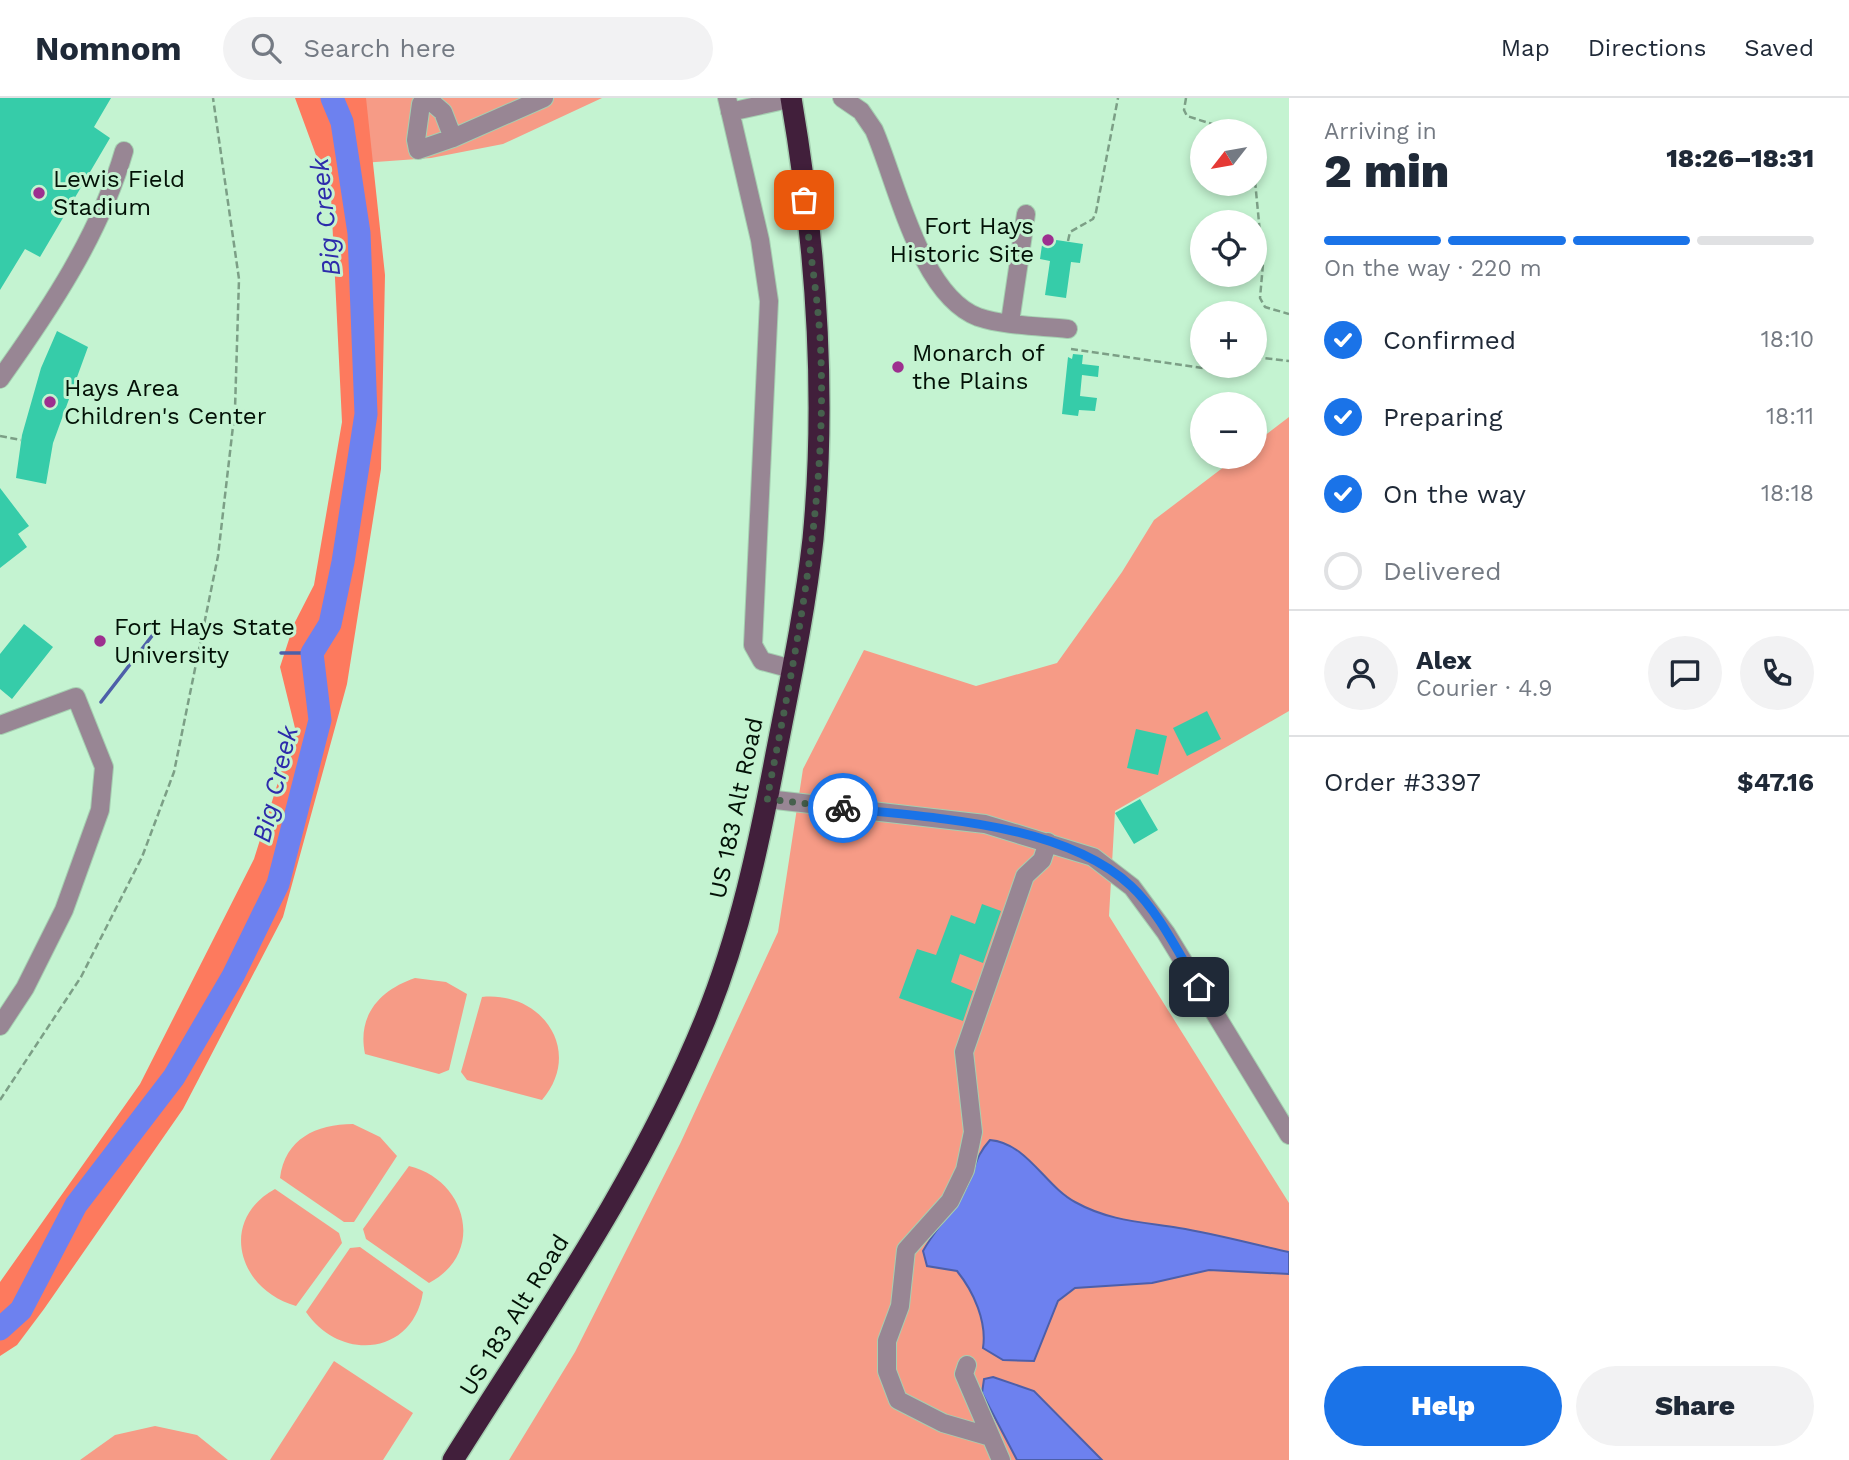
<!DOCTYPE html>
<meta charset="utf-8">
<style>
body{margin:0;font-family:"Work Sans",sans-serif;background:#f2f2f3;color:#1f2937;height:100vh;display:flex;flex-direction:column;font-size:26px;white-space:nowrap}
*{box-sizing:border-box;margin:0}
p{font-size:23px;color:#747a83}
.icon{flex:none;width:38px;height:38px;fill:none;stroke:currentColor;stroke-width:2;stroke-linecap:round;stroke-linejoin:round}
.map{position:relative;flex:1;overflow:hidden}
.sheet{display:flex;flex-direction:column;background:#fff;width:560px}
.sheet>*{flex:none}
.needle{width:46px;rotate:239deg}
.tools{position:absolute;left:1190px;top:21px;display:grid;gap:14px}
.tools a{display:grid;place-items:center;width:77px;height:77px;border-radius:50%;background:#fff;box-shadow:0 4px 10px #0003;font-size:35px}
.pin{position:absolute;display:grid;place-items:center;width:60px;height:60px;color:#fff;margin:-30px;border-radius:14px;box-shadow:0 4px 10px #0006}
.courier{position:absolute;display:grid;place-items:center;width:70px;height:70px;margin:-35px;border:5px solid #1a73e8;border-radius:50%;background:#fff;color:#222;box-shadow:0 2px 9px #0007}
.headline em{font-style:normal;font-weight:800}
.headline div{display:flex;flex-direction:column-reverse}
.headline{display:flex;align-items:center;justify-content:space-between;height:119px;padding:0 35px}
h1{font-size:46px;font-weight:800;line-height:52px}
.bar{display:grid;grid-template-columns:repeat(4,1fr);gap:10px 7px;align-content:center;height:84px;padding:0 35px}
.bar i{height:9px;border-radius:5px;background:#e0e1e3}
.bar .selected{background:#1a73e8}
.bar p{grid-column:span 4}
.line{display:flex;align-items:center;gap:18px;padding:0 35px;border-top:2px solid #e0e1e3}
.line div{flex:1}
.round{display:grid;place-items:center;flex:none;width:74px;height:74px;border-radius:37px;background:#f2f2f3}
ol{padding:0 35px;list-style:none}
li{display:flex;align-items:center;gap:21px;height:77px}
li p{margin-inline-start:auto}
li .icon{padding:7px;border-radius:50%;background:#1a73e8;color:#fff;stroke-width:4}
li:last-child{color:#747a83}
li i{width:38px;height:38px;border:4px solid #e0e1e3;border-radius:50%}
.cta{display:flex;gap:14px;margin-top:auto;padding:14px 35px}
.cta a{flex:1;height:80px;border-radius:42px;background:#1a73e8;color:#fff;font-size:28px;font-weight:800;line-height:80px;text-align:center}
.cta a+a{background:#f2f2f3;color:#1f2937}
header{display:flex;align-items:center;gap:42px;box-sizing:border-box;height:98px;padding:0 35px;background:#fff;border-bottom:2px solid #e0e1e3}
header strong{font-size:33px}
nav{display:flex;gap:38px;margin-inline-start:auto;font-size:24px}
.search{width:490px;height:63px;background:#f2f2f3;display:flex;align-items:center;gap:18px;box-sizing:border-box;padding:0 24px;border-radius:38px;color:#747a83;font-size:26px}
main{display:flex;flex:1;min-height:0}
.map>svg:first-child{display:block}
.green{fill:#f69b86}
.forest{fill:#fd7a5e}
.water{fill:#6d81ef;stroke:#4d5fa9;stroke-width:2}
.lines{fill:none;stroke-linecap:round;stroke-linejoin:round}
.stream{stroke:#4d5fa9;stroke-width:3.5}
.river{stroke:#6d81ef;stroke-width:23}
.building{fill:#36cca9}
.minor-casing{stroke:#a5cfb1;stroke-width:20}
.highway-casing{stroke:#a5cfb1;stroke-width:24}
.path{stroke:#7c9f86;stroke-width:2.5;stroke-dasharray:7 3.5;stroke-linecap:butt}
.minor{stroke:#988694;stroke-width:18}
.highway{stroke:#411f3b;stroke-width:21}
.done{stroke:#46604d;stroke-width:7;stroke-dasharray:0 12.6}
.route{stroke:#1a73e8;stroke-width:9}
.poi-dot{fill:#9d2f8f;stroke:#c4f3d1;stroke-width:2.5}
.labels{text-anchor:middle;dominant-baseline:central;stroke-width:6;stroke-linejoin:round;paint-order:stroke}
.poi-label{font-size:24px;fill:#021106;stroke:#c4f3d1;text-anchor:start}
.street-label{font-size:24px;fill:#021106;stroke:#c4f3d1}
.water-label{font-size:26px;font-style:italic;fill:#2d2bab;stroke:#c4f3d1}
</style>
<header>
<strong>Nomnom</strong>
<div class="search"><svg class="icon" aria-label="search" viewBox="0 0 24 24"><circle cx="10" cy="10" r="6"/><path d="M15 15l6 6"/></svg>Search here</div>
<nav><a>Map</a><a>Directions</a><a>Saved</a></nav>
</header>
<main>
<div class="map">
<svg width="1289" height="1362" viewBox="0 0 1289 1362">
<rect width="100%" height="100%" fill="#c4f3d1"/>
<!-- green -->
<path class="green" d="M329,0H602L503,46L431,60L334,67Z
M1289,319V613L1115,713L1109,818L1289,1105V1362H509L575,1254L680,1046L778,834L803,671L864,552L976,588L1057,565L1122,474L1154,422L1237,359H1255V345Z
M415,880L446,884L467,896L449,972L439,976L365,956C357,917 380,892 415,880Z
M482,899C542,893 584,953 542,1002L467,982L461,974Z
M353,1026L380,1039L397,1058L354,1124H344L280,1080C285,1041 316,1026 353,1026Z
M409,1068C467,1082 486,1155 429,1185L366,1141L363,1131Z
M275,1091L339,1135L342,1145L296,1208C238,1192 218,1122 275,1091Z
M360,1149L423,1194C413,1258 340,1264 306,1214L350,1150Z
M334,1263L413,1315L383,1362H270Z
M155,1328L197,1337L228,1362H80L115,1337Z"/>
<!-- forest -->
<path class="forest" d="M295,0H366L385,177L381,371L347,586L283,819L183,1011L44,1211L17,1247L0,1258V1184L140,986L254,761L295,630L280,569L294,526L314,487L342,324L331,98Z"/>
<!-- water -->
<path class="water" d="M990,1042C1027,1045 1045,1088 1075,1104C1109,1123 1142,1124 1179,1130C1216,1136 1252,1146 1289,1154V1176L1209,1172L1152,1185L1075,1190L1058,1203L1034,1263L1003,1262L983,1250C987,1224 974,1194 957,1173L927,1168L923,1153C935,1131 954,1113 966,1090C977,1070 973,1061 990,1042Z
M993,1279L1034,1293L1102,1362H1017L982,1295L984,1281Z"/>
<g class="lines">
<!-- stream -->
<path class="stream" d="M281,555H312
M101,604L155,534"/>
<!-- river -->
<path class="river" d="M0,1231L21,1212L76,1107L174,979L233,878L278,786L320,622L312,555L330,526L343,464L366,316L359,135L342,24L332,0"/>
</g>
<!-- building -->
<path class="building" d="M0,0H111L94,29L110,40L40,159L25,151L0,192Z
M1043,140L1083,146L1080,165L1071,164L1066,200L1045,197L1050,163L1040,161Z
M57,233L88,249L53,345L46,386L16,380L22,337L41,270Z
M1073,256L1083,257L1082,266L1099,268L1098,279L1082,277L1080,298L1097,300L1095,313L1079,312L1078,318L1062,316L1068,259L1072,261Z
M0,390L29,428L18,436L27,449L0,470Z
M24,526L53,549L12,601L0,591V556Z
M1207,613L1221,641L1187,658L1173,630Z
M1136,631L1167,638L1158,677L1127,670Z
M1140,701L1158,732L1134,746L1115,715Z
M982,806L1001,813L983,865L960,856L951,884L973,893L963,923L899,900L917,851L936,857L951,817L975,826Z"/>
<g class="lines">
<defs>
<path id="minor" d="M727,0L760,142L769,203L753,547L762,563L792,571
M842,0L861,13L874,32C897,85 920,197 978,219C1005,228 1040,228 1068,231
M730,14L793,0
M453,40L443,14L429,2L421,6L416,42L418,52L453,40L544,0
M1010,224L1026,116
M0,281C50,211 100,136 124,53
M0,627L76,599L104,669L100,712L64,812L25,890L0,928
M767,701L985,726L1093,759L1132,789L1166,835L1289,1037
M967,1267L964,1276L1001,1362
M991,1339L943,1325L898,1302L887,1273V1243L900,1208L906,1152L950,1103L965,1072L973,1034L964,954L1025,778L1042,762L1048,744"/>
<path id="highway" d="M453,1362C543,1219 641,1079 705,922C740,836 759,746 776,656C790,584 805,513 813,441C827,294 816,146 791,0"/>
</defs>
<!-- minor casing -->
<use href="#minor" class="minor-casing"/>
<!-- highway casing -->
<use href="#highway" class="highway-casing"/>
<!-- path -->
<path class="path" d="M1186,0L1184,12L1187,18L1234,33
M1255,83L1263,166L1260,200L1265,209L1289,216
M1068,143L1070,134L1093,121L1096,114L1118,0
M1071,251L1216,272L1235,268
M1255,259L1289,263
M0,338L21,342
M0,1002L81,879L142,759L174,674L218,458L235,311L239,181L213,0"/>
<!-- minor -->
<use href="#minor" class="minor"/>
<!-- highway -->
<use href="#highway" class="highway"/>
</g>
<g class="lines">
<!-- done -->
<path class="done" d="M804,102C809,147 817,193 820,239C829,395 797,549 767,701L843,710"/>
<!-- route -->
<path class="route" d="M843,710C932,720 1063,725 1131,788C1159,814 1179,856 1199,889"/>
</g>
<!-- markers -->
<g class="poi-dot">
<circle cx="39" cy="95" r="7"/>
<circle cx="1048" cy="142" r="7"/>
<circle cx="898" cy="269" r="7"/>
<circle cx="50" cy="304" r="7"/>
<circle cx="100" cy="543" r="7"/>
</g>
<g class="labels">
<!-- poi labels -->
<g class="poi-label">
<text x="53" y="81">Lewis Field<tspan x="53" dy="28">Stadium</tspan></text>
<text x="1034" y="128" text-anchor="end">Fort Hays<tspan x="1034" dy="28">Historic Site</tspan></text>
<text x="912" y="255">Monarch of<tspan x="912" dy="28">the Plains</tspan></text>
<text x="64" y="290">Hays Area<tspan x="64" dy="28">Children's Center</tspan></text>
<text x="114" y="529">Fort Hays State<tspan x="114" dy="28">University</tspan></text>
</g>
<!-- street labels -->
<g class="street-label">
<text transform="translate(736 710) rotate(-78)">US 183 Alt Road</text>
<text transform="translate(514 1217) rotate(-58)">US 183 Alt Road</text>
</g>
<!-- water labels -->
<g class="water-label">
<text transform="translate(325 119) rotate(-96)">Big Creek</text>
<text transform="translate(275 686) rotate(-76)">Big Creek</text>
</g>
</g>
</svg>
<div class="tools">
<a><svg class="needle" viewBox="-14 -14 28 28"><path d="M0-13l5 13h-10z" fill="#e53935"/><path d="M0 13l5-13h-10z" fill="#747a83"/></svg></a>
<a><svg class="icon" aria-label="locate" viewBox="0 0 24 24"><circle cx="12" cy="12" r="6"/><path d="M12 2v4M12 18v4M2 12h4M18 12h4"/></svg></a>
<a>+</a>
<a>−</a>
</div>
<div class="pin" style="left:804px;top:102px;background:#ea580c"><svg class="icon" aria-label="bag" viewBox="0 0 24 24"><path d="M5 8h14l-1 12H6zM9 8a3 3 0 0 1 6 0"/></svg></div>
<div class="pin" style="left:1199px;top:889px;background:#1f2937"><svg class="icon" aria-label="home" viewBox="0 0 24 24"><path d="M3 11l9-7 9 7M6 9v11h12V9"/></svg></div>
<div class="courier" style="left:843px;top:710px"><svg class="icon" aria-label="bike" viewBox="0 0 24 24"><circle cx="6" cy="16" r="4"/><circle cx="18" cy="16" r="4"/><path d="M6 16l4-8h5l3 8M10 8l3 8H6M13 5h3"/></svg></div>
</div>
<section class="sheet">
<div class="headline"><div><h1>2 min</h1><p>Arriving in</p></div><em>18:26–18:31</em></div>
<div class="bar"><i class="selected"></i><i class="selected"></i><i class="selected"></i><i></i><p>On the way · 220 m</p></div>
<ol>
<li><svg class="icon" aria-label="check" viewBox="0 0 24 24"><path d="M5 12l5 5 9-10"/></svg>Confirmed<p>18:10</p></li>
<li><svg class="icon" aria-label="check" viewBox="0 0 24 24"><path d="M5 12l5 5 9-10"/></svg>Preparing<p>18:11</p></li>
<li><svg class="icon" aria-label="check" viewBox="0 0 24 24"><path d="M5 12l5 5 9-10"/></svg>On the way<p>18:18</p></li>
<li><i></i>Delivered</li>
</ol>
<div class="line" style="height:126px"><a class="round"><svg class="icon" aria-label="person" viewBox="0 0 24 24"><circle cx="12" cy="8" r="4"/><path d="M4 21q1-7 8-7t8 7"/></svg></a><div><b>Alex</b><p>Courier · 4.9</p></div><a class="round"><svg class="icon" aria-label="chat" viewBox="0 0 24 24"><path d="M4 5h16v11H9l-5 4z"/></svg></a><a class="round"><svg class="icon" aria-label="phone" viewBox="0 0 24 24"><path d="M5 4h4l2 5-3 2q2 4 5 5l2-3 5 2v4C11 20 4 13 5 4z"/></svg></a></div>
<div class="line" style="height:91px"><div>Order #3397</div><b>$47.16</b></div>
<div class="cta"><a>Help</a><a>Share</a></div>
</section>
</main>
